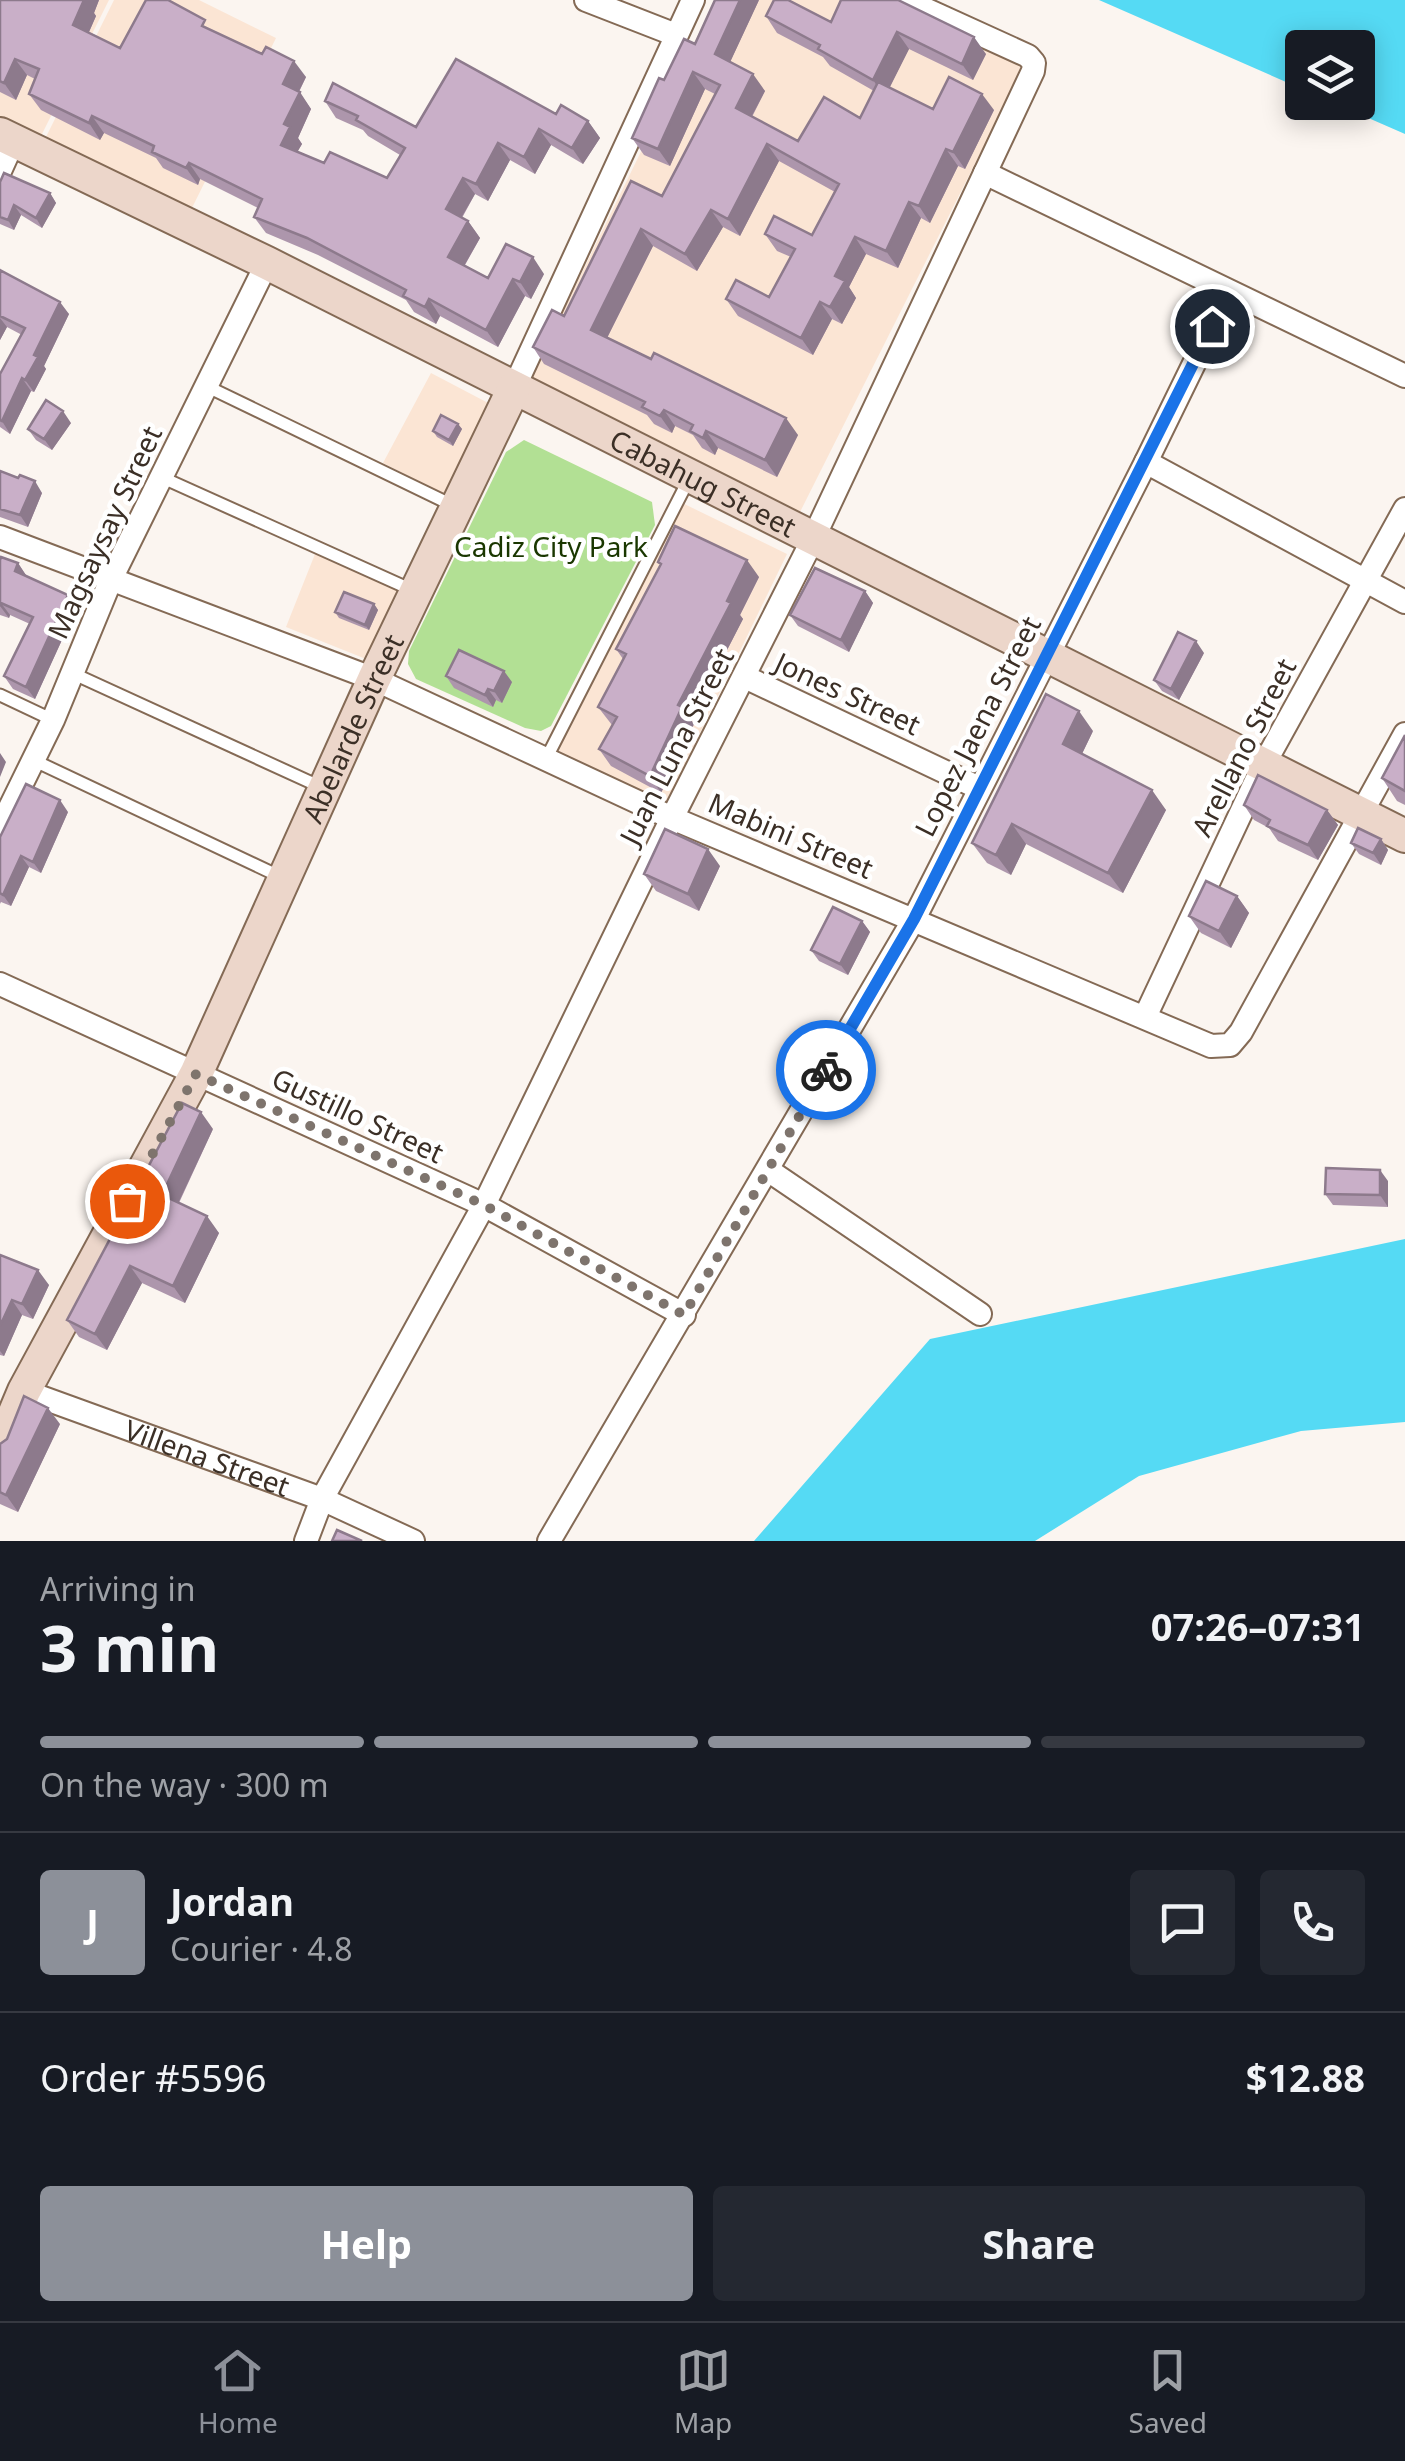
<!DOCTYPE html>
<meta charset="utf-8">
<style>
body{margin:0;font-family:"Noto Sans",sans-serif;background:#242831;color:#f1f3f6;height:100vh;display:flex;flex-direction:column;font-size:38px;white-space:nowrap}
*{box-sizing:border-box;margin:0}
p{font-size:32px;color:#9ea1a6}
.icon{flex:none;width:55px;height:55px;fill:none;stroke:currentColor;stroke-width:2;stroke-linecap:round;stroke-linejoin:round}
.map{position:relative;height:1541px;overflow:hidden}
.sheet{display:flex;flex-direction:column;background:#171b24;flex:1}
.sheet>*{flex:none}
.buttons{position:absolute;left:1285px;top:30px;display:grid;gap:20px}
.buttons a{display:grid;place-items:center;width:90px;height:90px;border-radius:10px;background:#171b24;box-shadow:0 5px 25px #0003;font-size:50px}
.pin{position:absolute;display:grid;place-items:center;width:85px;height:85px;color:#fff;margin:-42px;border:5px solid #fff;border-radius:50%;box-shadow:0 2px 10px #0007}
.courier{position:absolute;display:grid;place-items:center;width:100px;height:100px;margin:-50px;border:8px solid #1a73e8;border-radius:50%;background:#fff;color:#222;box-shadow:0 2px 12px #0007}
.headline em{font-style:normal;font-weight:700}
.headline div{display:flex;flex-direction:column-reverse}
.headline{display:flex;align-items:center;justify-content:space-between;height:170px;padding:0 40px}
h1{font-size:65px;font-weight:700;line-height:75px}
.bar{display:grid;grid-template-columns:repeat(4,1fr);gap:15px 10px;align-content:center;height:120px;padding:0 40px}
.bar i{height:12px;border-radius:8px;background:#363941}
.bar .selected{background:#8c9099}
.bar p{grid-column:span 4}
.line{display:flex;align-items:center;gap:25px;padding:0 40px;border-top:2px solid #363941}
.line div{flex:1}
.round{display:grid;place-items:center;flex:none;width:105px;height:105px;border-radius:10px;background:#242831}
.button{display:flex;gap:20px;margin-top:auto;padding:20px 40px}
.button a{flex:1;height:115px;border-radius:10px;background:#8c9099;color:#fff;font-size:40px;font-weight:700;line-height:115px;text-align:center}
.button a+a{background:#242831;color:#f1f3f6}
.tabs{display:flex;justify-content:space-around;align-items:center;height:140px;border-top:2px solid #363941;background:#171b24;font-size:28px;color:#9ea1a6}
.tabs a{display:grid;justify-items:center;gap:5px}
.tabs .selected{color:#8c9099}
.map>svg:first-child{display:block}
.built{fill:#fbe5d4}
.green{fill:#b2e094}
.water{fill:#55daf4}
.lines{fill:none;stroke-linecap:round;stroke-linejoin:round}
.lane-casing{stroke:#846a55;stroke-width:15}
.street-casing{stroke:#846a55;stroke-width:26}
.secondary-casing{stroke:#846a55;stroke-width:36}
.lane{stroke:#fff;stroke-width:11}
.street{stroke:#fff;stroke-width:22}
.secondary{stroke:#ecd6ca;stroke-width:32}
.wall{fill:#ad96ac}
.shaded-wall{fill:#8d7a8c}
.building{fill:#c9afc8;stroke:#8d7a8c;stroke-width:2.5}
.done{stroke:#7e746d;stroke-width:10;stroke-dasharray:0 18}
.route{stroke:#1a73e8;stroke-width:12}
.labels{text-anchor:middle;dominant-baseline:central;stroke-width:9;stroke-linejoin:round;paint-order:stroke}
.street-label{font-size:28px;fill:#3b2f26;stroke:#fff}
.park-label{font-size:28px;fill:#1a3700;stroke:#fff}
</style>
<div class="map">
<svg width="1405" height="1541" viewBox="0 0 1405 1541">
<rect width="100%" height="100%" fill="#fbf5f0"/>
<!-- built -->
<path class="built" d="M0,0H109L36,146L0,128Z
M114,0H199L276,38L187,218L41,147Z
M715,0H892L1025,64L799,514L529,381Z
M431,373L492,405L444,495L383,463Z
M672,498L787,554L665,805L545,747Z
M315,554L397,590L366,659L286,627Z"/>
<!-- green -->
<path class="green" d="M524,440L652,502L655,525L551,726L541,731L525,728L416,679L408,664L409,651L506,452Z"/>
<!-- water -->
<path class="water" d="M1099,0H1405V134L1334,103L1358,102V48H1302V89Z
M1405,1239V1422L1301,1431L1139,1476L1035,1541H754L930,1339Z"/>
<g class="lines">
<defs>
<path id="lane" d="M206,386L454,506
M161,477L412,590
M72,673L323,788
M0,695L53,720
M547,757L688,481
M33,760L283,878"/>
<g id="street">
<path d="M586,0L676,35"/>
<path d="M0,171L14,140"/>
<path d="M985,173L1405,376"/>
<path d="M514,388L693,0"/>
<path d="M1146,462L1405,602"/>
<path d="M0,537L374,679L672,818L1211,1046L1230,1045L1241,1032L1405,734"/>
<path d="M745,677L979,788"/>
<path d="M0,828L53,720L112,577L267,263"/>
<path d="M0,984L484,1205L684,1315"/>
<path d="M1145,1017L1263,766L1405,509"/>
<path d="M768,1170L980,1314"/>
<path id="s1" d="M24,1391L322,1499L413,1541"/>
<path d="M306,1541L322,1499L484,1205L672,818L813,539L1033,71L1034,63L1028,56L905,0"/>
<path d="M549,1541L914,919L1146,462L1229,292"/>
</g>
<g id="secondary">
<path id="s2" d="M0,134L267,263L1405,836"/>
<path id="s3" d="M0,1448L24,1391L196,1074L374,679L514,388"/>
</g>
</defs>
<!-- lane casing -->
<use href="#lane" class="lane-casing"/>
<!-- street casing -->
<use href="#street" class="street-casing"/>
<!-- secondary casing -->
<use href="#secondary" class="secondary-casing"/>
<!-- lane -->
<use href="#lane" class="lane"/>
<!-- street -->
<use href="#street" class="street"/>
<!-- secondary -->
<use href="#secondary" class="secondary"/>
</g>
<!-- wall -->
<path class="wall" d="M0,0H99L94,13L96,16L89,32L120,48L213,31L306,77L299,92L311,109L298,138L302,144L297,152L324,163L387,178L400,155L368,136L363,130L336,118L325,101L416,127L556,114L588,121L600,138L583,164L551,145L535,174L510,160L488,201L475,194L462,218L468,221L480,238L465,265L488,278L544,274L531,299L525,296L498,347L440,316L436,324L414,312L406,300L318,255L266,233L254,217L258,208L200,179L198,185L163,168L156,158L104,133L100,140L41,110L29,94L35,79L27,75L16,100L0,92Z
M759,0L730,62L765,91L752,117L798,141L860,118L874,91L830,66L823,57L777,33L766,16L831,22L841,0L986,54L973,80L909,49L889,88L933,109L994,110L965,169L958,166L930,223L921,218L898,268L866,254L849,287L856,298L842,324L832,319L813,355L738,316L726,299L769,297L791,257L777,251L765,234L812,235L835,192L779,161L740,236L723,227L697,271L653,246L607,338L798,435L777,477L718,448L715,455L702,448L693,435L675,426L672,433L654,424L647,415L544,364L533,347L564,316L662,196L715,94L705,89L670,166L644,155L632,138L664,80L695,44Z
M0,182L50,193L56,203L42,228L21,215L14,230L0,224Z
M0,270L69,314L44,366L46,369L34,392L31,391L10,434L0,427V374L22,335L7,327L0,340Z
M71,423L52,450L36,440L28,429Z
M458,424L462,429L453,446L437,437L433,431Z
M0,471L42,493L28,527L0,517Z
M0,560L18,563L26,576L68,595L77,607L35,699L13,689L4,676L30,624L10,615L9,618L0,615Z
M658,562L759,577L740,615L743,619L691,720L694,724L661,793L611,766L599,749L612,725L598,707L623,659L616,649L660,565Z
M865,591L873,603L849,652L798,626L790,615Z
M374,604L378,610L369,630L339,618L335,612Z
M1204,653L1179,700L1162,691L1154,680Z
M446,676L512,682L502,703L496,700L493,707L454,688Z
M1093,731L1082,754L1166,810L1123,893L1026,844L1011,875L987,863L972,843Z
M1405,735V805L1397,801L1382,778Z
M1244,805L1327,810L1338,825L1318,860L1278,841L1269,828L1254,820Z
M68,812L41,873L29,867L11,906L1,902L0,904V837Z
M1381,839L1388,850L1381,865L1359,854L1351,843Z
M720,866L699,911L656,891L644,874Z
M1237,896L1249,913L1231,948L1201,933L1189,916Z
M862,921L870,932L848,975L819,961L811,950Z
M213,1129L179,1203L219,1233L185,1303L142,1283L107,1350L79,1337L67,1320Z
M1388,1181V1207L1333,1205L1325,1194Z
M0,1255L49,1285L33,1319L22,1315L4,1356L0,1355Z
M60,1424L18,1512L0,1504V1444Z"/>
<!-- shaded-wall -->
<path class="shaded-wall" d="M84,0H99L94,13L96,16L85,41L73,25Z
M740,0H759L726,71L715,54Z
M897,32L909,49L885,97L873,80Z
M974,37L986,54L973,80L962,64Z
M15,59L27,75L16,100L4,83Z
M294,61L306,77L294,101L283,84Z
M693,72L705,89L670,166L658,149Z
M753,74L765,91L747,125L736,108Z
M300,92L311,109L298,138L302,144L292,161L281,145L284,124Z
M982,94L994,110L965,169L953,152Z
M92,116L104,133L100,140L89,123Z
M588,121L600,138L583,164L572,148Z
M539,129L551,145L535,174L524,157Z
M498,143L510,160L488,201L476,184Z
M767,144L779,161L740,236L728,219Z
M946,149L958,166L930,223L919,206Z
M189,163L200,179L198,185L186,168Z
M463,178L475,194L457,225L446,209Z
M50,193L56,203L42,228L36,218Z
M909,202L921,218L898,268L886,251Z
M14,205L21,215L14,230L8,220Z
M711,210L723,227L697,271L685,254Z
M468,221L480,238L460,273L448,257Z
M641,229L653,246L603,346L591,330Z
M855,237L866,254L849,287L856,298L842,324L830,307L835,276Z
M533,257L544,274L531,299L520,282Z
M513,279L525,296L498,347L486,330Z
M429,299L440,316L436,324L425,307Z
M60,302L69,314L44,366L46,369L34,392L25,380L34,355Z
M820,302L832,319L813,355L801,338Z
M0,318L7,327L0,340Z
M22,378L31,391L10,434L2,421Z
M664,410L675,426L672,433L660,416Z
M63,411L71,423L52,450L44,439Z
M786,418L798,435L777,477L765,460Z
M458,424L462,429L453,446L449,440Z
M706,431L718,448L715,455L703,438Z
M35,481L42,493L28,527L20,515Z
M747,560L759,577L740,615L743,619L691,720L694,724L661,793L650,776L678,705Z
M18,563L26,575L23,583L15,571Z
M865,591L873,603L849,652L841,640Z
M68,595L77,607L35,699L26,687Z
M1,603L10,615L9,618L0,606Z
M374,604L378,610L369,630L365,625Z
M1196,641L1204,653L1179,700L1171,689Z
M504,671L512,682L502,703L494,691Z
M488,689L496,700L493,707L485,695Z
M1079,711L1093,731L1077,764L1063,744Z
M0,753L6,762L0,777Z
M1152,790L1166,810L1123,893L1108,873Z
M60,800L68,812L41,873L33,862Z
M1327,810L1338,825L1318,860L1308,845Z
M1012,824L1026,844L1011,875L996,855Z
M1381,839L1388,850L1381,865L1373,853Z
M708,849L720,866L699,911L688,894Z
M21,856L29,867L11,906L3,895Z
M1237,896L1249,913L1231,948L1219,931Z
M862,921L870,932L848,975L840,964Z
M201,1112L213,1129L174,1212L162,1195Z
M1380,1170L1388,1181V1207L1380,1195Z
M207,1216L219,1233L185,1303L173,1286Z
M130,1266L142,1283L107,1350L95,1334Z
M38,1270L49,1285L33,1319L22,1304Z
M12,1300L22,1315L4,1356L0,1351V1326Z
M48,1408L60,1424L18,1512L6,1495Z"/>
<!-- building -->
<path class="building" d="M0,0H84L73,25L120,48L146,0H168L205,20L202,26L262,54L266,47L294,61L283,84L300,92L284,124L290,127L281,145L324,163L330,152L387,178L405,148L356,120L358,116L325,101L333,83L416,127L456,59L556,114L561,105L588,121L572,148L539,129L524,157L498,143L476,184L463,178L446,209L468,221L448,257L488,278L506,244L533,257L520,282L513,279L486,330L429,299L425,307L403,296L406,290L307,238L254,217L262,199L189,163L186,168L152,152L154,146L92,116L89,123L29,94L39,69L15,59L4,83L0,81Z
M715,0H740L715,54L753,74L736,108L798,141L824,97L860,118L878,82L933,109L949,77L982,94L953,152L946,149L919,206L909,202L886,251L855,237L835,276L845,281L830,307L820,302L801,338L726,299L736,280L769,297L795,249L765,234L774,216L812,235L839,184L767,144L728,219L711,210L685,254L641,229L591,330L651,359L654,353L786,418L765,460L706,431L703,438L690,431L693,425L664,410L660,416L642,407L645,402L533,347L552,310L564,316L631,181L662,196L720,85L693,72L658,149L632,138L659,78L664,80L684,39L695,44Z
M774,0H788L831,22L841,0H898L974,37L962,64L897,32L873,80L818,49L820,45L766,16Z
M4,173L50,193L36,218L14,205L8,220L0,217V182Z
M0,270L60,302L34,355L38,357L25,380L22,378L2,421L0,420V374L25,328L0,316Z
M46,400L63,411L44,439L28,429Z
M441,415L458,424L449,440L433,431Z
M0,471L18,478L20,475L35,481L20,515L0,509Z
M675,526L747,560L727,601L731,603L678,705L682,707L650,776L599,749L617,717L598,707L626,654L616,649L661,564L658,562Z
M1,557L18,563L15,571L68,595L26,687L4,676L33,617L1,603L0,606V560Z
M815,568L865,591L841,640L790,615Z
M344,592L374,604L365,625L335,612Z
M1178,632L1196,641L1171,689L1154,680Z
M459,650L504,671L494,691L488,689L485,695L446,676Z
M1046,694L1079,711L1063,744L1152,790L1108,873L1012,824L996,855L972,843Z
M1405,735V791L1382,778Z
M1258,775L1327,810L1308,845L1267,826L1270,820L1244,805Z
M26,784L60,800L33,862L21,856L3,895L0,893V837Z
M1358,828L1381,839L1373,853L1351,843Z
M665,829L708,849L688,894L644,874Z
M1206,881L1237,896L1219,931L1189,916Z
M833,907L862,921L840,964L811,950Z
M182,1103L201,1112L162,1195L207,1216L173,1286L130,1266L95,1334L67,1320Z
M1326,1168L1380,1170V1195L1325,1194Z
M0,1255L38,1270L22,1304L12,1300L0,1326Z
M24,1396L48,1408L6,1495L0,1492V1444L7,1439Z
M337,1530L362,1541H332Z"/>
<g class="lines">
<!-- done -->
<path class="done" d="M127,1201L196,1074L484,1205L684,1315L826,1070"/>
<!-- route -->
<path class="route" d="M826,1070L914,919L1212,326"/>
</g>
<g class="labels">
<!-- street labels -->
<g class="street-label">
<text stroke="none"><textPath href="#s2" startOffset="785">Cabahug Street</textPath></text>
<text transform="translate(104 532) rotate(-65)">Magsaysay Street</text>
<text transform="translate(848 693) rotate(25)">Jones Street</text>
<text transform="translate(977 726) rotate(-63)">Lopez Jaena Street</text>
<text stroke="none"><textPath href="#s3" startOffset="802">Abelarde Street</textPath></text>
<text transform="translate(676 746) rotate(-63)">Juan Luna Street</text>
<text transform="translate(1243 747) rotate(-63)">Arellano Street</text>
<text transform="translate(791 835) rotate(23)">Mabini Street</text>
<text transform="translate(358 1115) rotate(25)">Gustillo Street</text>
<text stroke="none"><textPath href="#s1" startOffset="195">Villena Street</textPath></text>
</g>
<!-- park labels -->
<g class="park-label">
<text x="551" y="546">Cadiz City Park</text>
</g>
</g>
</svg>
<div class="buttons">
<a><svg class="icon" aria-label="layers" viewBox="0 0 24 24"><path d="M12 4l9 5-9 5-9-5zM3 14l9 5 9-5"/></svg></a>
</div>
<div class="pin" style="left:127px;top:1201px;background:#ea580c"><svg class="icon" aria-label="bag" viewBox="0 0 24 24"><path d="M5 8h14l-1 12H6zM9 8a3 3 0 0 1 6 0"/></svg></div>
<div class="pin" style="left:1212px;top:326px;background:#1f2937"><svg class="icon" aria-label="home" viewBox="0 0 24 24"><path d="M3 11l9-7 9 7M6 9v11h12V9"/></svg></div>
<div class="courier" style="left:826px;top:1070px"><svg class="icon" aria-label="bike" viewBox="0 0 24 24"><circle cx="6" cy="16" r="4"/><circle cx="18" cy="16" r="4"/><path d="M6 16l4-8h5l3 8M10 8l3 8H6M13 5h3"/></svg></div>
</div>
<section class="sheet">
<div class="headline"><div><h1>3 min</h1><p>Arriving in</p></div><em>07:26–07:31</em></div>
<div class="bar"><i class="selected"></i><i class="selected"></i><i class="selected"></i><i></i><p>On the way · 300 m</p></div>
<div class="line" style="height:180px"><b class="round" style="background:#8c9099;color:#fff">J</b><div><b>Jordan</b><p>Courier · 4.8</p></div><a class="round"><svg class="icon" aria-label="chat" viewBox="0 0 24 24"><path d="M4 5h16v11H9l-5 4z"/></svg></a><a class="round"><svg class="icon" aria-label="phone" viewBox="0 0 24 24"><path d="M5 4h4l2 5-3 2q2 4 5 5l2-3 5 2v4C11 20 4 13 5 4z"/></svg></a></div>
<div class="line" style="height:130px"><div>Order #5596</div><b>$12.88</b></div>
<div class="button"><a>Help</a><a>Share</a></div>
</section>
<nav class="tabs">
<a class="selected"><svg class="icon" aria-label="home" viewBox="0 0 24 24"><path d="M3 11l9-7 9 7M6 9v11h12V9"/></svg>Home</a>
<a><svg class="icon" aria-label="map" viewBox="0 0 24 24"><path d="M3 6l6-2 6 2 6-2v14l-6 2-6-2-6 2zM9 4v14M15 6v14"/></svg>Map</a>
<a><svg class="icon" aria-label="saved" viewBox="0 0 24 24"><path d="M7 4h10v16l-5-4-5 4z"/></svg>Saved</a>
</nav>
